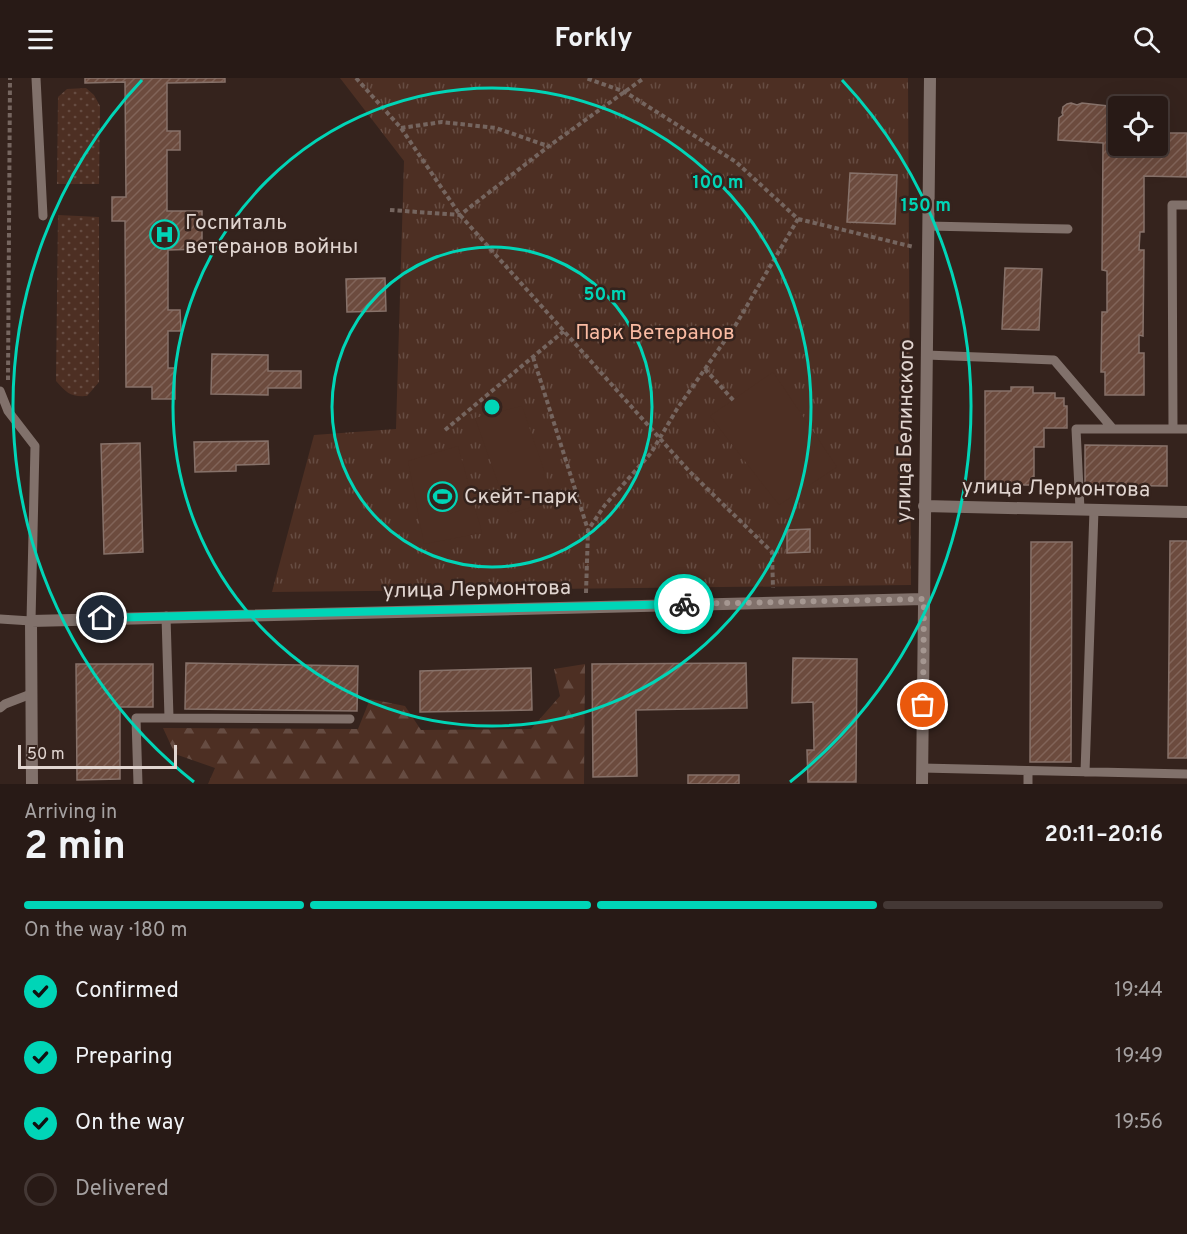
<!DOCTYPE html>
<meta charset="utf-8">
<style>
body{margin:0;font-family:Overpass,sans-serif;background:#30231f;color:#f1f3f6;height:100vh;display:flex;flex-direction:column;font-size:22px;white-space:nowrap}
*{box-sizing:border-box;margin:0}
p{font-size:20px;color:#a5a1a1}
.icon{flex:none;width:33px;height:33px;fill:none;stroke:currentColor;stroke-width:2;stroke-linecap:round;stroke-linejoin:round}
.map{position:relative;height:706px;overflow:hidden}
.drawer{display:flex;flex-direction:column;background:#281a16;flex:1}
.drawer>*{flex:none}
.tools{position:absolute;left:1108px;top:18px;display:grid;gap:12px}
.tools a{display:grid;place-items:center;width:60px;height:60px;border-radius:6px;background:#281a16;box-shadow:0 6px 24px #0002,0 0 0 2px #443835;font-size:30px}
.scale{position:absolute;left:18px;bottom:15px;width:159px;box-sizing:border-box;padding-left:6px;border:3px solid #e1d5d0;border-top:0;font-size:16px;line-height:21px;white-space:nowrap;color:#e1d5d0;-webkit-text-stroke:4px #35231d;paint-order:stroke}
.pin{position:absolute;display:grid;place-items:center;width:51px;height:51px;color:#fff;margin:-26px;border:3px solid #fff;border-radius:50%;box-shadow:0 2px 6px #0007}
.courier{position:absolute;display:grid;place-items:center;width:60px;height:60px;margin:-30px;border:4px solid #00d5b7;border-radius:50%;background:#fff;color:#222;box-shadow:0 2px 8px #0007}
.summary em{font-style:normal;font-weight:700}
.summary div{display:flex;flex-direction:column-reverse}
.summary{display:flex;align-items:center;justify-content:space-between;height:102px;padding:0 24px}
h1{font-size:39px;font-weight:700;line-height:45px}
.bar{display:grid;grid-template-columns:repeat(4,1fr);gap:9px 6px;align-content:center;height:72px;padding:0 24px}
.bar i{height:8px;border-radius:4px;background:#443835}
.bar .active{background:#00d5b7}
.bar p{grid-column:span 4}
ol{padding:0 24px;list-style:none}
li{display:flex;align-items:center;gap:18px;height:66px}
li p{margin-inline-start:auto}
li .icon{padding:6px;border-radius:50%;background:#00d5b7;color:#111;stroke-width:4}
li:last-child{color:#a5a1a1}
li i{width:33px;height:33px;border:3px solid #443835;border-radius:50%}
header{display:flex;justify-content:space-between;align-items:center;height:78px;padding:0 24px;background:#281a16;font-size:27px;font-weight:700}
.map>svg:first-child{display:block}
.grass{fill:url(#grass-dots)}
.forest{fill:url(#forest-firs)}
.park{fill:url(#park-tufts)}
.garden{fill:#4d2f23}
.building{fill:url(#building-hatch);stroke:#87726a;stroke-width:1.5}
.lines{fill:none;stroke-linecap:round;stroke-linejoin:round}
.path{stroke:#75655f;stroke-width:4;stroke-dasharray:4.5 3;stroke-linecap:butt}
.lane{stroke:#81716b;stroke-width:9}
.street{stroke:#81716b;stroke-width:12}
.done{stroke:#a59791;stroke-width:6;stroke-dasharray:0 10.8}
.route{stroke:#00d5b7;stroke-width:8}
.ring{fill:none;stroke:#00d5b7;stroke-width:3}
.labels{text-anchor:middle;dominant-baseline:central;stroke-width:5;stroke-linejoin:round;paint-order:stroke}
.poi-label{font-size:21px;fill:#e1d5d0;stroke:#35231d;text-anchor:start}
.park-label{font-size:21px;fill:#fabba3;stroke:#35231d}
.street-label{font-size:21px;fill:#e1d5d0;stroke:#35231d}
.centre{fill:#00d5b7;stroke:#35231d;stroke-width:3}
.ring-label{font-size:18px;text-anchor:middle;font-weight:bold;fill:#00d5b7;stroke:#35231d;stroke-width:5;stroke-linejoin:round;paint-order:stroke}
</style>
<header><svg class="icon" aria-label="menu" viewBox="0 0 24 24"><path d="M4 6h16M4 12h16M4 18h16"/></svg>Forkly<svg class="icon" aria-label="search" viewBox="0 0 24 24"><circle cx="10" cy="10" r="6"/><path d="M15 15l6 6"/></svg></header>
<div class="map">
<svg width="1187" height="706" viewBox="0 0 1187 706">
<defs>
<pattern id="grass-dots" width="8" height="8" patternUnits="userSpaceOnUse" patternTransform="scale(1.5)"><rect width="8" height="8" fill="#4d2f23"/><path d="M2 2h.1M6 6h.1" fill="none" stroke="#664c42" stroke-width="1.8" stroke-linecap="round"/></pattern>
<pattern id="forest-firs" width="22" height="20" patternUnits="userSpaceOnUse" patternTransform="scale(1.5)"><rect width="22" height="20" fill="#4d2f23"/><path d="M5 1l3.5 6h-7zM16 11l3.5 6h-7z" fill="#664c42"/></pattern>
<pattern id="park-tufts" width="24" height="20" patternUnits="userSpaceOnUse" patternTransform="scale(1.5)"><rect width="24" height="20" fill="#4d2f23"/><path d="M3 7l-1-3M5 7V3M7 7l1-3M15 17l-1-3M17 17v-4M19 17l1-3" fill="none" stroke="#664c42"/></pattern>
<pattern id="building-hatch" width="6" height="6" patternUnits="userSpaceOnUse" patternTransform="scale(1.5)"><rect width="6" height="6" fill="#6c4b3e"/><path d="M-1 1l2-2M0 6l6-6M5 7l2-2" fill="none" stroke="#816459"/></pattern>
</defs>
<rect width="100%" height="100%" fill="#35231d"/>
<!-- grass -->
<path class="grass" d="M86,10L94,17L100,28L99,106H57L58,19L67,11Z
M58,137L99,139V304L87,318C70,319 67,315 56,303Z"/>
<!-- forest -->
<path class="forest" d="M585,586L584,706H208L215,690L175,676L163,650L358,651L370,621L405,628L421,652L531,651L560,618L554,591Z"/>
<!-- park -->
<path class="park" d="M340,0H908L911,507L272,514L314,357L396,351L404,83Z"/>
<!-- garden -->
<path class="garden" d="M773,294L837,389L779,427L710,338Z
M522,328L554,422L509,436L475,340Z
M458,368L482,455L424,466L408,383Z"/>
<!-- building -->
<path class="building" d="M85,0H225V4L167,5V53H180V72H167V133H202V171L168,172V232H180L181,253H168V290H175V321H152V309H126L125,143H112V119H126L125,4L85,5Z
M1071,25L1077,27L1082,25L1117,29L1118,65H1119V68H1158V55H1187V99L1144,98V154H1140L1139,172H1144L1143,258L1139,257V275H1144V317H1105V294H1101L1102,234H1107V193L1102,192L1103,65L1058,62L1059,40L1063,37L1062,35L1063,29L1067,26Z
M850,95L897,97L895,146L847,144Z
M1005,190L1042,191L1039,252L1002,251Z
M385,200L386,233L347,234L346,201Z
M212,276L268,277V293H301V310H268V317L211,316Z
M1011,309H1033V315H1055V320H1064V328H1067V350H1044V369H1034V407H985V313H1011Z
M268,363L269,386L236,387V393L195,394L194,364Z
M140,365L143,474L104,476L101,366Z
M1085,367L1167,368V408L1085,407Z
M810,451V474L787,475V452Z
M1170,463H1187V680H1168Z
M1031,464H1072L1071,684H1030Z
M793,580L857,581L856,704H808L807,672H814L813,624L792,625Z
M186,585L358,588L357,633L185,631Z
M746,585L747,630L636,632L637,698L593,699L592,586Z
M76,586H153V629H120V701L77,702Z
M531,590L532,632L420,634V593Z
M688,697H739V706H688Z"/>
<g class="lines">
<!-- path -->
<path class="path" d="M356,0L401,50L460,137L689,393L772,474L773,510
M401,50L442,44L496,50L548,68
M390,132L460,137L549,68L644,0
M798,141L914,169
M533,279L588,452
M705,291L734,323
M8,302L10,0
M445,352L564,253
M586,515L588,452L605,427L651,375L677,331L735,248L798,141L736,84L625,14L586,0"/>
<!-- lane -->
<path class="lane" d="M36,0L43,138
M928,148L1068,151
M926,277L1054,282L1113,351
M0,313L8,333L35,368L31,543L0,541
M1173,351L1172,127H1187
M1080,431L1076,351H1187
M0,630L5,626L31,616
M169,640L350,641
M922,690L1187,696
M1085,694L1094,432
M138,706L136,640H169L166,538
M1028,706V693"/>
<!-- street -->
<path class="street" d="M924,428L1187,434
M32,706L31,543L924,521
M922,706L930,0"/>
</g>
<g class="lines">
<!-- done -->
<path class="done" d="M684,526L924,521L923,627"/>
<!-- route -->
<path class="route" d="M102,540L684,526"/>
</g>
<!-- distance rings -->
<g class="ring">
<circle cx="492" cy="329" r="160"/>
<circle cx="492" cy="329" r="319"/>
<path d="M194 704A479 479 0 0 1 142 2M842 2A479 479 0 0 1 790 704"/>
</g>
<!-- icons -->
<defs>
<symbol id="hospital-ring" viewBox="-11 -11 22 22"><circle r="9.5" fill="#35231d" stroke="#00d5b7" stroke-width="1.5"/><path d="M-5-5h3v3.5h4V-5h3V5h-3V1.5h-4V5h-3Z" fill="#00d5b7"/></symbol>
<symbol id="stadium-ring" viewBox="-11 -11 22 22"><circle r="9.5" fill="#35231d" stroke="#00d5b7" stroke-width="1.5"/><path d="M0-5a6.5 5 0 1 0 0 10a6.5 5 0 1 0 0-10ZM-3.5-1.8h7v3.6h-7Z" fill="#00d5b7"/></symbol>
</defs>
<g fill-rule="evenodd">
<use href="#hospital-ring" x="148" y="140" width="33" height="33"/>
<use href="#stadium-ring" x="426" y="402" width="33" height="33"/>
</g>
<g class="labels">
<!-- poi labels -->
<g class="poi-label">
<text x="185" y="145">Госпиталь<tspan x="185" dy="24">ветеранов войны</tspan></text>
<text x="464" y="419">Скейт-парк</text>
</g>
<!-- park labels -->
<g class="park-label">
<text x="655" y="255">Парк Ветеранов</text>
</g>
<!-- street labels -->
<g class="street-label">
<text transform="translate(906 353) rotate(-89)">улица Белинского</text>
<text transform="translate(1056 411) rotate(1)">улица Лермонтова</text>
<text transform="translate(477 512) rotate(-1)">улица Лермонтова</text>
</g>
</g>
<circle cx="492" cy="329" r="9" class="centre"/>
<g class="ring-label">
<text x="718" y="110">100 m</text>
<text x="926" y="133">150 m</text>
<text x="605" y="222">50 m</text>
</g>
</svg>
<div class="tools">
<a><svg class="icon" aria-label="locate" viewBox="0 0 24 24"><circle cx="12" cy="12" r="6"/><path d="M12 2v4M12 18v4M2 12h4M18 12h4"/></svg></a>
</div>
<div class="scale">50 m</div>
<div class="pin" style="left:923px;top:627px;background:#ea580c"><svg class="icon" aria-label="bag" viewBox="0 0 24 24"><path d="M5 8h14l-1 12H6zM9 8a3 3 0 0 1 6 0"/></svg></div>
<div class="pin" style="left:102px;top:540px;background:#1f2937"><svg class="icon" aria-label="home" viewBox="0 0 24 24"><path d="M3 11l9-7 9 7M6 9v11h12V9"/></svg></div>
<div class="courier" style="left:684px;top:526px"><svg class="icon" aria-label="bike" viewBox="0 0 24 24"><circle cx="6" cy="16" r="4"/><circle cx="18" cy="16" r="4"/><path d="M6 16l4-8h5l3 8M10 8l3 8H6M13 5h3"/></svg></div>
</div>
<section class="drawer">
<div class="summary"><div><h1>2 min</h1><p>Arriving in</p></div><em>20:11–20:16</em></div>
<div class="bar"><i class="active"></i><i class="active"></i><i class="active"></i><i></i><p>On the way · 180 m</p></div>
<ol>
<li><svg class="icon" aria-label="check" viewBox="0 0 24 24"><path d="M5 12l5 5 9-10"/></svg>Confirmed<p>19:44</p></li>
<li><svg class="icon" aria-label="check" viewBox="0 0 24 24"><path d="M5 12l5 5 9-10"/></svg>Preparing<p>19:49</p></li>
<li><svg class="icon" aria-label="check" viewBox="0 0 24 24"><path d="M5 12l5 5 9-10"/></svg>On the way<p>19:56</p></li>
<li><i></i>Delivered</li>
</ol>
</section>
